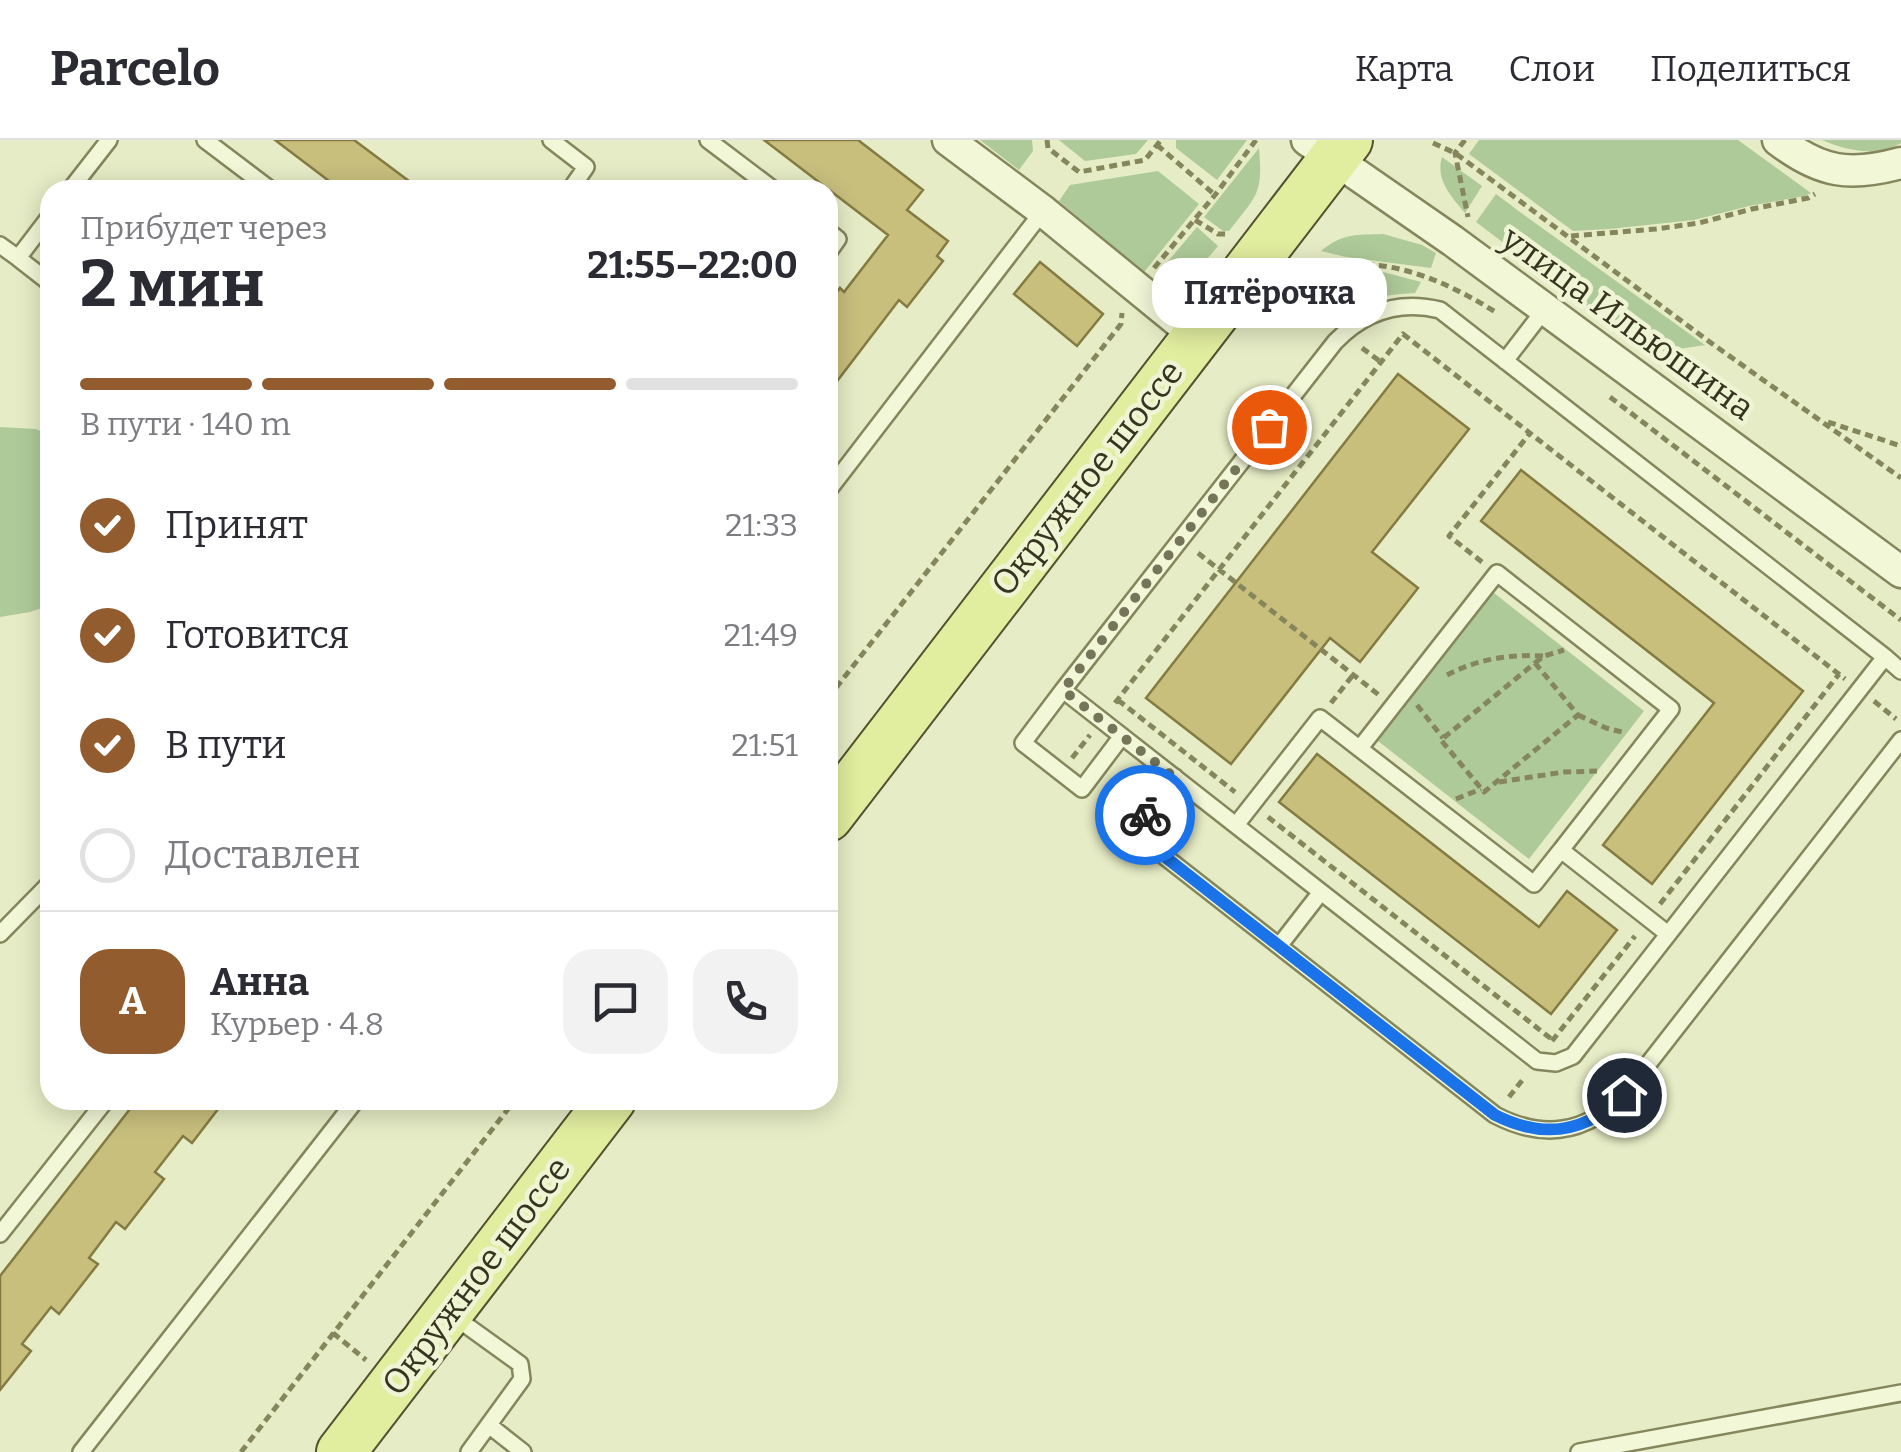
<!DOCTYPE html>
<html lang="ru">
<meta charset="utf-8">
<style>
body{margin:0;font-family:Bitter,serif;background:#f2f2f3;color:#2b2b33;height:100vh;display:flex;flex-direction:column;font-size:38px;white-space:nowrap}
*{box-sizing:border-box;margin:0}
p{font-size:32px;color:#7c7c81}
.icon{flex:none;width:55px;height:55px;fill:none;stroke:currentColor;stroke-width:2;stroke-linecap:round;stroke-linejoin:round}
.map{position:relative;flex:1;overflow:hidden}
.panel{position:absolute;left:40px;top:40px;width:798px;height:930px;display:flex;flex-direction:column;background:#fff;border-radius:30px;box-shadow:0 5px 25px #0003}
.panel>*{flex:none}
.pin{position:absolute;display:grid;place-items:center;width:85px;height:85px;color:#fff;margin:-42px;border:5px solid #fff;border-radius:50%;box-shadow:0 2px 10px #0007}
.courier{position:absolute;display:grid;place-items:center;width:100px;height:100px;margin:-50px;border:8px solid #1a73e8;border-radius:50%;background:#fff;color:#222;box-shadow:0 2px 12px #0007}
.bubble{position:absolute;height:70px;border-radius:30px;background:#fff;box-shadow:0 5px 25px #0003;font-size:32px;font-weight:700;line-height:70px;text-align:center}
.overview em{font-style:normal;font-weight:700}
.overview div{display:flex;flex-direction:column-reverse}
.overview{display:flex;align-items:center;justify-content:space-between;height:170px;padding:0 40px}
h1{font-size:65px;font-weight:700;line-height:75px}
.bar{display:grid;grid-template-columns:repeat(4,1fr);gap:15px 10px;align-content:center;height:120px;padding:0 40px}
.bar i{height:12px;border-radius:8px;background:#e1e1e2}
.bar .on{background:#925c2f}
.bar p{grid-column:span 4}
.line{display:flex;align-items:center;gap:25px;padding:0 40px;border-top:2px solid #e1e1e2}
.line div{flex:1}
.round{display:grid;place-items:center;flex:none;width:105px;height:105px;border-radius:30px;background:#f2f2f3}
ol{padding:0 40px;list-style:none}
li{display:flex;align-items:center;gap:30px;height:110px}
li p{margin-inline-start:auto}
li .icon{padding:10px;border-radius:50%;background:#925c2f;color:#fff;stroke-width:4}
li:last-child{color:#7c7c81}
li i{width:55px;height:55px;border:5px solid #e1e1e2;border-radius:50%}
header{display:flex;align-items:center;gap:60px;box-sizing:border-box;height:140px;padding:0 50px;background:#fff;border-bottom:2px solid #e1e1e2}
header strong{font-size:48px}
nav{display:flex;gap:55px;margin-inline-start:auto;font-size:35px}
.map>svg:first-child{display:block}
.green{fill:#aeca99}
.building{fill:#c8bf7d;stroke:#847b43;stroke-width:2.5}
.lines{fill:none;stroke-linecap:round;stroke-linejoin:round}
.lane-casing{stroke:#86865c;stroke-width:20}
.street-casing{stroke:#86865c;stroke-width:35}
.primary-casing{stroke:#545130;stroke-width:52}
.path{stroke:#86865c;stroke-width:5;stroke-dasharray:8 5;stroke-linecap:butt}
.lane{stroke:#f2f7d8;stroke-width:15}
.street{stroke:#f2f7d8;stroke-width:30}
.primary{stroke:#e1ed9f;stroke-width:48}
.done{stroke:#747559;stroke-width:10;stroke-dasharray:0 18}
.route{stroke:#1a73e8;stroke-width:12}
.labels{text-anchor:middle;dominant-baseline:central;stroke-width:9;stroke-linejoin:round;paint-order:stroke}
.street-label{font-size:35px;fill:#37351f;stroke:#eef4d4}
</style>
<header>
<strong>Parcelo</strong>
<nav><a>Карта</a><a>Слои</a><a>Поделиться</a></nav>
</header>
<div class="map">
<svg width="1901" height="1312" viewBox="0 0 1901 1312">
<rect width="100%" height="100%" fill="#e6ecc5"/>
<!-- green -->
<path class="green" d="M980,0H1032L1033,11L1019,30Z
M1059,0H1148L1136,14L1085,21Z
M1176,0H1247L1217,40L1176,8Z
M1479,0H1738L1811,53L1805,56L1749,66L1694,80L1609,89L1573,91L1469,14Z
M1822,0H1901V3C1876,17 1847,11 1822,0Z
M1259,8C1263,55 1257,55 1229,91H1223L1204,77Z
M1442,17L1482,46L1465,73C1452,57 1435,40 1442,17Z
M1158,31L1199,64L1144,132L1059,61L1070,45Z
M1496,54L1520,72L1705,205L1666,211L1642,208L1476,82Z
M1197,87L1218,106C1200,127 1185,151 1153,139Z
M1383,94L1422,105L1436,113L1431,128L1346,117L1321,111C1343,93 1355,95 1383,94Z
M1358,132H1383L1421,142L1415,153C1398,154 1382,155 1366,161C1339,170 1331,185 1314,150L1329,139Z
M0,287L36,289L50,295V465L30,472L0,477Z
M1494,453L1644,571L1529,719L1378,601Z"/>
<!-- building -->
<path class="building" d="M275,0H354L421,50H341Z
M764,0H858L923,50L907,70L948,101L937,116L943,121L907,167L899,160L828,253V164L840,148L844,152L888,95Z
M1040,122L1103,174L1077,206L1014,154Z
M1398,234L1469,289L1372,412L1418,448L1360,522L1330,498L1231,624L1146,558Z
M1521,330L1803,551L1652,744L1603,705L1714,563L1481,381Z
M1317,614L1539,787L1567,751L1617,790L1551,874L1279,662Z
M137,960H225L192,1003L183,996L155,1032L164,1039L125,1089L116,1082L89,1118L98,1124L59,1174L51,1167L22,1204L31,1211L0,1250V1136Z"/>
<g class="lines">
<defs>
<path id="lane" d="M205,0L271,50
M551,0L586,27L570,50
M708,0L774,50
M70,50L109,0
M50,76L18,118L50,143
M828,91L838,99L828,113
M0,105L18,118
M1505,221L1545,169
M828,351L1043,71
M1885,517L1573,916L1556,923L1537,921L1063,550L1335,202C1364,172 1399,160 1440,170L1885,517L1901,531
M1063,550L1023,603L1082,649L1122,596
M1360,608L1497,433L1671,569L1561,710L1668,794
M1175,637L1132,691L1495,975C1543,1000 1585,994 1624,955L1901,600
M1236,685L1320,578L1534,744L1561,710
M0,794L50,743
M1279,806L1321,752
M0,1094L106,960
M452,1175L520,1224L522,1239L469,1312
M490,1286L523,1312
M81,1312L356,960
M1579,1312L1901,1253"/>
<path id="street" d="M948,0L1043,71L1196,196
M1307,0L1453,101L1901,432
M1778,0C1821,33 1850,37 1901,23"/>
<path id="primary" d="M828,677L1348,0
M341,1312L611,960"/>
</defs>
<!-- lane casing -->
<use href="#lane" class="lane-casing"/>
<!-- street casing -->
<use href="#street" class="street-casing"/>
<!-- primary casing -->
<use href="#primary" class="primary-casing"/>
<!-- path -->
<path class="path" d="M1047,0L1048,8L1079,32L1145,20L1161,0
M1465,0L1455,13L1468,77
M1433,3L1455,13L1714,205L1901,338
M1157,5L1215,55
M1195,80L1218,94H1228
M1571,96L1656,89L1699,83L1752,69L1808,58L1815,54
M1154,128L1215,55L1256,0
M1297,138L1315,171L1326,180
M1290,140C1303,136 1315,131 1327,128C1387,114 1448,142 1497,173
M1362,208L1381,222
M1610,257L1901,480
M1828,282L1901,306
M1198,413L1379,555
M1482,422L1449,396L1530,293
M1535,523L1578,575L1484,652L1441,600Z
M1535,523L1544,516L1564,510
M1447,535C1477,519 1511,514 1544,516
M828,558L1121,184L1122,173
M1118,560L1235,652
M1874,561L1896,579
M1115,563L1403,194L1845,539
M1331,563L1353,535
M1417,565L1443,598
M1578,575L1606,588L1626,593
M1072,618L1090,595
M1499,642L1564,632L1597,631
M1456,659L1481,649
M1268,677L1554,901
M1660,764L1839,534
M1552,901L1635,796
M1509,957L1524,938
M333,1193L366,1220
M241,1312L515,960"/>
<!-- lane -->
<use href="#lane" class="lane"/>
<!-- street -->
<use href="#street" class="street"/>
<!-- primary -->
<use href="#primary" class="primary"/>
</g>
<g class="lines">
<!-- done -->
<path class="done" d="M1145,675L1174,637L1063,550L1269,287"/>
<!-- route -->
<path class="route" d="M1145,675L1132,691L1495,975C1543,999 1585,994 1624,955"/>
</g>
<g class="labels">
<!-- street labels -->
<g class="street-label">
<text transform="translate(1628 183) rotate(36)">улица Ильюшина</text>
<text transform="translate(1087 338) rotate(-52)">Окружное шоссе</text>
<text transform="translate(476 1136) rotate(-53)">Окружное шоссе</text>
</g>
</g>
</svg>
<div class="pin" style="left:1269px;top:287px;background:#ea580c"><svg class="icon" aria-label="bag" viewBox="0 0 24 24"><path d="M5 8h14l-1 12H6zM9 8a3 3 0 0 1 6 0"/></svg></div>
<div class="pin" style="left:1624px;top:955px;background:#1f2937"><svg class="icon" aria-label="home" viewBox="0 0 24 24"><path d="M3 11l9-7 9 7M6 9v11h12V9"/></svg></div>
<div class="courier" style="left:1145px;top:675px"><svg class="icon" aria-label="bike" viewBox="0 0 24 24"><circle cx="6" cy="16" r="4"/><circle cx="18" cy="16" r="4"/><path d="M6 16l4-8h5l3 8M10 8l3 8H6M13 5h3"/></svg></div>
<div class="bubble" style="left:1152px;top:118px;width:235px">Пятёрочка</div>
<section class="panel">
<div class="overview"><div><h1>2 мин</h1><p>Прибудет через</p></div><em>21:55–22:00</em></div>
<div class="bar"><i class="on"></i><i class="on"></i><i class="on"></i><i></i><p>В пути · 140 m</p></div>
<ol>
<li><svg class="icon" aria-label="check" viewBox="0 0 24 24"><path d="M5 12l5 5 9-10"/></svg>Принят<p>21:33</p></li>
<li><svg class="icon" aria-label="check" viewBox="0 0 24 24"><path d="M5 12l5 5 9-10"/></svg>Готовится<p>21:49</p></li>
<li><svg class="icon" aria-label="check" viewBox="0 0 24 24"><path d="M5 12l5 5 9-10"/></svg>В пути<p>21:51</p></li>
<li><i></i>Доставлен</li>
</ol>
<div class="line" style="height:180px"><b class="round" style="background:#925c2f;color:#fff">А</b><div><b>Анна</b><p>Курьер · 4.8</p></div><a class="round"><svg class="icon" aria-label="chat" viewBox="0 0 24 24"><path d="M4 5h16v11H9l-5 4z"/></svg></a><a class="round"><svg class="icon" aria-label="phone" viewBox="0 0 24 24"><path d="M5 4h4l2 5-3 2q2 4 5 5l2-3 5 2v4C11 20 4 13 5 4z"/></svg></a></div>
</section>
</div>
